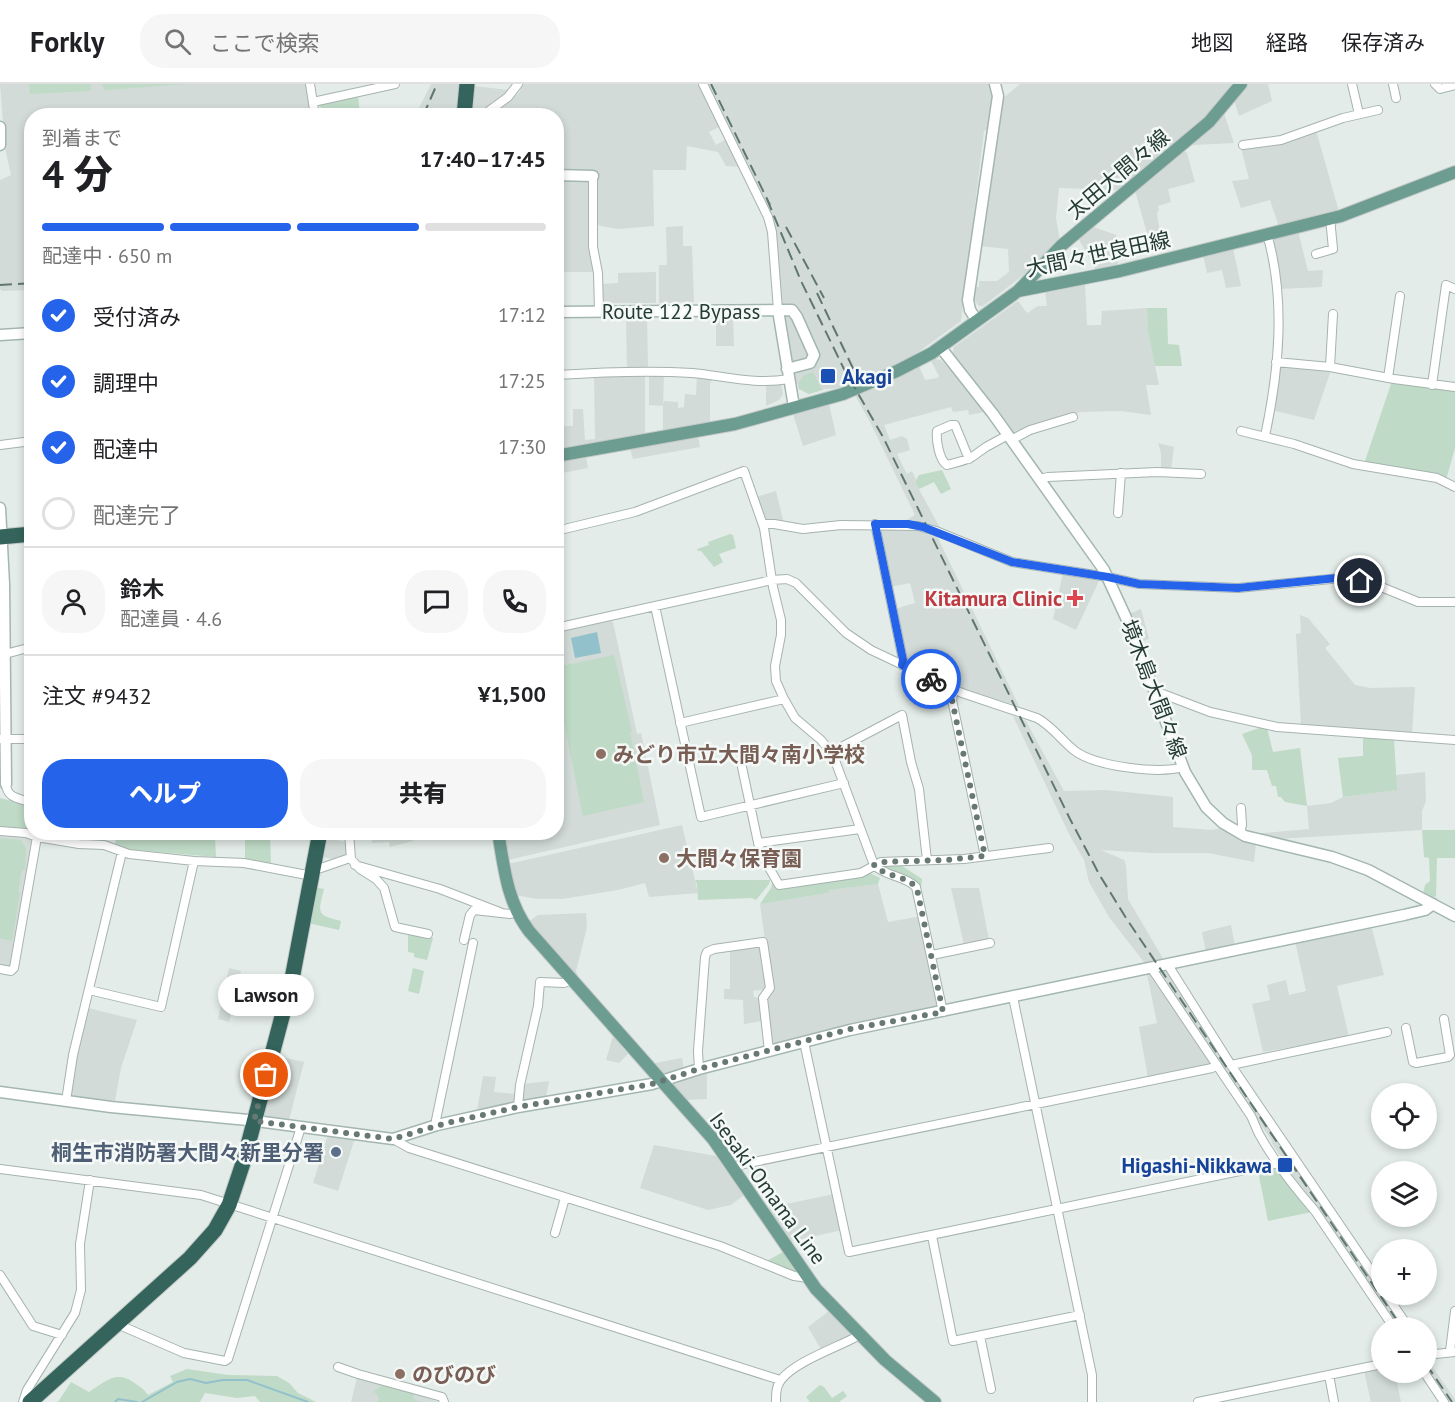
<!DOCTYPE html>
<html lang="ja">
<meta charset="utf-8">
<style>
body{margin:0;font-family:"PT Sans","Noto Sans JP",sans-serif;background:#f6f6f6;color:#202124;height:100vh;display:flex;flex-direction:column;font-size:22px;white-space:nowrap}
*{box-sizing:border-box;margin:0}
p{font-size:20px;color:#757577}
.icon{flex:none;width:33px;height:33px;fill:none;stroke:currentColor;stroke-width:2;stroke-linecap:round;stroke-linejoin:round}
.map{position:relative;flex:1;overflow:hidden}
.panel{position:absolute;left:24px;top:24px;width:540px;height:732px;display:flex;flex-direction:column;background:#fff;border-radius:24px;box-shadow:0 3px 9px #0003}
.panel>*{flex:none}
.tools{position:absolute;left:1371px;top:999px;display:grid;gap:12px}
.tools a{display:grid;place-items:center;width:66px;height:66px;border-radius:50%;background:#fff;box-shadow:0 3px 9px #0003;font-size:30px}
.pin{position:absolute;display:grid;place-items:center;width:51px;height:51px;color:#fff;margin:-26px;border:3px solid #fff;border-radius:50%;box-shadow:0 2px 6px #0007}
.courier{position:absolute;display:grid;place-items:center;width:60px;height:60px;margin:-30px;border:4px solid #2563eb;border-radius:50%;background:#fff;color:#222;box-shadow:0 2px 8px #0007}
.bubble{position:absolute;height:42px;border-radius:21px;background:#fff;box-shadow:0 3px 9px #0003;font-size:20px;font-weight:800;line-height:42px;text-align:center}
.head em{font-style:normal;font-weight:800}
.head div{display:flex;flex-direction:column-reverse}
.head{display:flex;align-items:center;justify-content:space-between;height:102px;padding:0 18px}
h1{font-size:39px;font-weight:800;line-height:45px}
.bar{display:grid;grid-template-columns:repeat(4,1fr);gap:9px 6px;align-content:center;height:72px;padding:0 18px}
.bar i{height:8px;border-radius:4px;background:#e0e0e0}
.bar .selected{background:#2563eb}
.bar p{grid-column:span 4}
.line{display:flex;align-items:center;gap:15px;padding:0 18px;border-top:2px solid #e0e0e0}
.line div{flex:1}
.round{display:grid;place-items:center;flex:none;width:63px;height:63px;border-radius:24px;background:#f6f6f6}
ol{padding:0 18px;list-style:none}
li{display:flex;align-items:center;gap:18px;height:66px}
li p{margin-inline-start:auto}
li .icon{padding:6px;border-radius:50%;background:#2563eb;color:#fff;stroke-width:4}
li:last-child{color:#757577}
li i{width:33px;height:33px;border:3px solid #e0e0e0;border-radius:50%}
.action{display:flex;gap:12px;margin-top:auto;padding:12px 18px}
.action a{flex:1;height:69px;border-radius:24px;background:#2563eb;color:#fff;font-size:24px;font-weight:800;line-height:69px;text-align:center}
.action a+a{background:#f6f6f6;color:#202124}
header{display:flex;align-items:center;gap:36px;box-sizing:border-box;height:84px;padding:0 30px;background:#fff;border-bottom:2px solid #e0e0e0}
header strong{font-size:28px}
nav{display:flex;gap:33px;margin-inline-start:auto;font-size:21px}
.search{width:420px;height:54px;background:#f6f6f6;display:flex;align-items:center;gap:15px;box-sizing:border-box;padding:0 21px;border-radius:24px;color:#757577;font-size:22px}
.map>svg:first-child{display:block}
.built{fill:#d2dbd7}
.green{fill:#bfdac6}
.water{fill:#92c1cb}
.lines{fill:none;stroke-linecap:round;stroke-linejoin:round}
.stream{stroke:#92c1cb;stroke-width:2}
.street-casing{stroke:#a6b3af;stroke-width:10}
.secondary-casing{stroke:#a3b6b0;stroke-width:13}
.primary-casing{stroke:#c2c8c6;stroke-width:14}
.highway-casing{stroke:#c2c8c6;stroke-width:17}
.street{stroke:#fff;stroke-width:8}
.secondary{stroke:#fff;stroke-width:10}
.primary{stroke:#6d9c90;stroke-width:12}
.highway{stroke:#34645b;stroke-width:15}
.rail{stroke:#607770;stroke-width:2;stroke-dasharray:12 6;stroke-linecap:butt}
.done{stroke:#687974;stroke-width:6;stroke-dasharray:0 10.8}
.route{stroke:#2563eb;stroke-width:8}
.transit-dot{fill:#1a4fb4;stroke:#f4f8f6;stroke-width:2}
.health-dot{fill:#e0444e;stroke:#f4f8f6;stroke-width:2}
.education-dot{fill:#8d6e63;stroke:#f4f8f6;stroke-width:2}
.service-dot{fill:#5c6f8a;stroke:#f4f8f6;stroke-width:2}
.labels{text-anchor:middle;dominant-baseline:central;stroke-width:5;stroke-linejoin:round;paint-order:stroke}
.street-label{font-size:21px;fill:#253b35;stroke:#f4f8f6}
.transit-label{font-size:21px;font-weight:bold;fill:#164399;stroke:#f4f8f6;text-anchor:start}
.health-label{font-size:21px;font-weight:bold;fill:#be3a42;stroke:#f4f8f6;text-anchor:end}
.education-label{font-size:21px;font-weight:bold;fill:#785e54;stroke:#f4f8f6;text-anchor:start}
.service-label{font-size:21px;font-weight:bold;fill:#4e5e75;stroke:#f4f8f6;text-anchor:end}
</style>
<header>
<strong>Forkly</strong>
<div class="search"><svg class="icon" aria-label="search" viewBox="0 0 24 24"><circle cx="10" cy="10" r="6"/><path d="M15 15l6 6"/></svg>ここで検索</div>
<nav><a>地図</a><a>経路</a><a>保存済み</a></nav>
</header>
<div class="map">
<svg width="1455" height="1318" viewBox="0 0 1455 1318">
<rect width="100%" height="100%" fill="#e3ece8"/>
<!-- built -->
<path class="built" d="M0,0H306L310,31L32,32L31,206L2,207L0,205V96L11,91L5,64Z
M431,0H461L458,31L415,32Z
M523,0H701L721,42L709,48L716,61L728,54L741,83L726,82L718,68L687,62L686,86H653L654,142L618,145L600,142L597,139L596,88L557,89L556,32H489L519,9Z
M706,0H990L992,15L988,45L984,47L982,64L961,237L906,277L846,304L825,305L809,310L799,305L798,300L795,299L791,277L780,203L775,151Z
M1020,0H1235L1210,31L1122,106L1059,104L1056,134L1060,157L1026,189L983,222H979L974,216L975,203H979V197H997L1009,188L1008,165L979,162L1002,15Z
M1246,0H1268L1272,17L1239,32L1234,16Z
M474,2L509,6L483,27L476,31L471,32Z
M1224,29L1234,59L1193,61V60Z
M1316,46L1339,128L1279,143L1270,116L1241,124L1232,97L1249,95L1241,64Z
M1184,67L1187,69L1195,98L1168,105L1171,118L1158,122L1159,126L1157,129L1161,156H1149L1135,107Z
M557,95H586L591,100L589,144L595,188H564V219H557Z
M683,142V162H692L694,218L659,219V181H667L666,143Z
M1091,142L1116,151L1118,183L1097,188L1078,154Z
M1298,147L1308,187L1323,186L1322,203L1280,205L1271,155Z
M1233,164L1241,202L1226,204L1222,186L1207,189L1203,171Z
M656,188V219H602L601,200L618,199V189Z
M1085,199L1087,241H1101L1102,227L1147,224L1148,247L1159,301H1146L1151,331L1121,327L1080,328L1013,351L952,270L954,263L1018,217L1027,229L1038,222H1047L1045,207Z
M716,234H733L734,262H716Z
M626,235H647L648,284H627Z
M935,275L941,276L956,292L984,328L969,331L968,326L953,328L951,323L884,341L890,356L902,352L907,355L910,366L897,370L907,390L912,387L916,395L915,398L940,444L912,437H905L915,431L870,338L855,311L919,282L925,296L937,294L939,292L931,277Z
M1280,281L1331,286L1314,336L1271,326Z
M594,290L645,291V350L557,365L556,342H573V325H583L585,356L595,355Z
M664,290L663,321L664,317L678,318V324L684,323L685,310L696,311L697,292L713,293L710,300V338L663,347V322L649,321V291Z
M781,299L783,310L779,316L766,322V301Z
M829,320L836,351L803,362L793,330Z
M698,353L700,363L633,375L630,365Z
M1158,359L1174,363L1171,386H1161V369Z
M586,374L588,384L557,390V377Z
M776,407L784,440L763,435L756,413Z
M904,442L936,450L1019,622L960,604L906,579L895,525L915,519L910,499L890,503L878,447L880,443Z
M1063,489L1099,497L1076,546L1053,535Z
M1141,525L1149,555L1140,558L1129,530Z
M1300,531L1308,534L1330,560L1325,564L1355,601L1370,604L1415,603L1412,650L1301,641L1296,550L1301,549Z
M609,537L613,538L637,650L641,649L660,741L508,776L504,749L556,748L557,547Z
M1013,632L1026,637L1064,707L1106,706L1173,713V743L1212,746L1222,744L1236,753L1256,760L1254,778L1208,769H1151L1101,766L1124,776L1126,781L1128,815L1165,878L1147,882L1109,833L1089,798L1084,776L1070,752Z
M1425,688L1426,717L1422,727V746L1278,755L1252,750L1309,745L1307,722L1331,719L1343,713L1396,706V691Z
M682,741L698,809L649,813L645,799L618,806L562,815H537L515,811L508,780Z
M372,749H411L413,757L390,763L389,758L372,759Z
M0,751L33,754L34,757L12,883L8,885L0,883Z
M325,754L347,758V770L345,773L337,776L322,773Z
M878,800L888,838L922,832L939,920L937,925L771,962L767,912L772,909L760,820L828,809V806Z
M951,804H979L989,856L964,861Z
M586,829L587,843L576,887L578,892L574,891L528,838L538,831Z
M1231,841L1235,862L1206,868L1202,848Z
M1371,841L1384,891L1337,902L1349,953L1263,968L1252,920L1270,916L1267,901L1286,896L1289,911L1306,907L1295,857Z
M759,861L761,862L766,905L753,907L754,913L760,914L763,937L744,940L743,916L724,915V905H730V865Z
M229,884L241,887L229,938L218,935Z
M1166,885L1382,1210L1406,1243H1396L1281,1078L1283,1076L1271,1058L1272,1057L1155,887Z
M1147,890L1151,891L1213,981L1148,994L1139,943L1157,939Z
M88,924L137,936L121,984L115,1017L70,1012L76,972Z
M613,952L628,970L619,979L606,976Z
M276,972L304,978L289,1036L263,1032Z
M682,974L684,986L662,992L650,980Z
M707,986V1015L685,1016L667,999Z
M483,992L496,993L494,1008L516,1010L514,1019L477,1027Z
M549,997L546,1013L521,1017L523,1000Z
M328,1051L355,1054L338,1107L313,1099Z
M654,1061L716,1072L744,1111L731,1121L708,1126L640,1104Z
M834,1110L842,1146L789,1158L767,1124Z
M829,1227L851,1251L822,1267L808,1243Z
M1426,1274L1455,1315V1318H1447L1427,1288Z
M1381,1283L1382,1288L1395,1289L1401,1318H1371L1364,1287Z
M357,1294L422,1312L438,1318H351Z"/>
<!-- green -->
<path class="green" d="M29,0H91V5L89,7L30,10Z
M102,0H187L106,6L104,5Z
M358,11L360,31H321L320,20Z
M1147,224H1167L1168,260L1179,261L1182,282H1155L1148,247Z
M813,288L822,306L809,310L799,305L798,300L804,291Z
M1392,297L1455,306V364L1446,396L1364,380Z
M942,386L951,405L941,410L934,398L919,405L915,398L919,391Z
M730,450L733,451L736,464L719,470L723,478L714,483L701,467H698L697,465L709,461L708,458Z
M614,571L632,648L630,649L644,718L583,732L557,605V583Z
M1262,643L1267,644L1273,668L1300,664L1307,722L1285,718L1281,713H1278L1276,702H1272L1267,686H1252V671L1242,650Z
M1363,653L1394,655L1397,706L1343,713L1338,674L1363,672Z
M0,714L31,722V746L0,744Z
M1422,746H1455V774H1437L1436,812L1432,815L1423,810L1425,801L1430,797L1429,774L1424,773Z
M137,748L195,751L197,754H215L216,773L123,765L115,762L116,753L121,754L122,750L133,753L137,751Z
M245,750L270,751L271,780L245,776Z
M0,754L21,756L26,765L25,786H22L18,807L20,809L12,857L0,854Z
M899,780L922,795L921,803C911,791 892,790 880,781Z
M868,788L880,794L878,800L829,806L828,809L760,820L771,804L773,796L777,805L853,793Z
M695,796H770L769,800L756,816L752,814L698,816L697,800Z
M315,803L324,805C318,829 316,831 341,837L339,846L308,839Z
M408,849L433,854L427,876L414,873V869L408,868Z
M413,884L424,887L419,910L408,907Z
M1272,1085L1279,1086L1300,1116L1312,1128L1268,1137L1258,1087Z
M783,1168L798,1190L765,1178Z
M187,1285L228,1291L277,1292L289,1299L298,1309L316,1318H260L255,1312L237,1314L205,1309L200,1318H58L71,1298L89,1308C104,1298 116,1286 133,1298C139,1302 144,1305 148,1311L173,1298L170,1292Z
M382,1301L414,1310L413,1315L421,1318H378L379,1315L377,1310L373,1308Z
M820,1301L824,1303L832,1314L843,1307L847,1312L839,1318H810L806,1313Z"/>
<!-- water -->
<path class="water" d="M597,548L601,569L575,574L571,554Z"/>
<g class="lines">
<!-- stream -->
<path class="stream" d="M115,1318L118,1315L137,1318
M142,1318L177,1298L190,1295L206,1299L223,1296H247L308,1318"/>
<defs>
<path id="street" d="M310,0L315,32
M703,0L768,133L772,148L778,226
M1352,0L1359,30
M1393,0L1396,14
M1435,0L1440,5L1455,1
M313,18L395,0
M482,32L508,13L518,0
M1243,61L1281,56L1343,34L1378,26
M593,92V163L598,189L599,227
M1316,170L1333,165L1330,134
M1276,278L1330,283L1394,295L1455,303
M1330,283L1333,230
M556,291C602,288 647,286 692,289C725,292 755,301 789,295
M1388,294L1400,212
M1432,301L1446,201L1455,205
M1241,347L1294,360L1353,380L1437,394L1455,403
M1265,352C1279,286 1286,216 1267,150
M1011,356L1030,346L1073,333
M0,361L32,357
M969,375L955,341H951L937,347C936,356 939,376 947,381C955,379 964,377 972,373L986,363L1008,351
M1040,395L1048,393L1157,388L1201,390
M1118,429L1121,389
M763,440H774L803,445L841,441L918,442L936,447L1012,478L1108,493L1139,500L1238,504L1341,494L1374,500L1418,518H1455
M875,440L903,576L902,581
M556,447L635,428L744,387L764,444L773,503L781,536V551L775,582L776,597L784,615L795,634L821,656L833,671L874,781C886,793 904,791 916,803L943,928
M655,522L701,733L844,699
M556,544L772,496L787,495L796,499L846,549L871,566L962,609L1037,634C1052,642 1062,657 1075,667C1097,683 1159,690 1184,683
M1,571L32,563
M954,606L952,616L985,772
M1155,607L1210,628L1277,643L1455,656
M680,639L784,615
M0,655H32
M832,668L902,631L911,678L919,705L927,776
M742,683L760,768L779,801L861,789L881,778L964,775L1049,764
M6,700C7,714 18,714 29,718
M0,747L26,749L37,753L79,760L104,761L129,770L194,777L244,779L312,792
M349,748L351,775L360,785L376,795L384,804L395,843L428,850
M1240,749L1242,741L1241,724
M758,759L860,745
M355,781L440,805L502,829
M313,784H321L350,774
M464,856L470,831L474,826L510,830L516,828
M932,871L990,859
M1168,881L1231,981L1382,1203
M0,885L11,887L14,884L37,753
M1152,885L1251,1032C1254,1038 1256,1044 1259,1050C1274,1077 1294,1103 1315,1127L1394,1244
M89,906L161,923L194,777
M1013,913L1092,1291V1318
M1406,944L1413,978L1416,979L1448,973L1450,971L1444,935
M804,958L849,1168L1279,1079
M1231,981L1387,948
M699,985L698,967L705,873L707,868L714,865L763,858L770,904L763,914L769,967
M66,1017L73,971L122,768
M518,1023L520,1001L538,922L540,898L564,899L571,896
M437,1041L436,1036L473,859
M393,1055L409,1064L720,1162L794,1192L808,1194
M0,1085L201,1111L780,1296
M733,1085L739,1081L1212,984L1217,981
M555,1149L565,1114
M932,1152L953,1257L1080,1231
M0,1191L33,1242L62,1251
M1386,1210L1409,1244
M118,1238L124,1243L184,1269L225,1277L228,1275L301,1043
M980,1252L991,1305
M1450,1267L1455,1227
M1426,1271L1455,1268
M338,1283L358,1290L442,1313L444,1318
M1424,1288L1444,1318
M1329,1291L1334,1318
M23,1318L27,1306L75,1229L81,1206L80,1160L90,1096
M776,1318C776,1310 776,1302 781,1296C793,1279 835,1264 854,1254L859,1249
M1198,1318L1382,1280"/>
<path id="secondary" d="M0,43V61
M556,91L593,92
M778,226L794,323
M556,228L792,226L797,233L814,271L810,279L787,285
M977,237L970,226L968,216L998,12L995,0
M0,251L32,249
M941,264L993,330L1104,486L1128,538L1185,688L1206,723L1223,739L1245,752L1332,773L1368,786L1455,832
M0,424L4,500L6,700
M0,1008L111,1023L248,1036L393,1055L437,1041L518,1023L652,1000L699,985L850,946L1404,831L1425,826L1433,820"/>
<path id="primary" d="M1018,207L1062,161L1209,38L1241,0
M556,372L735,340L843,310L897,287L932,269L1018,207L1120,187L1341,132L1455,88
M498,748C504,783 507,818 529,847L713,1055L816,1205L885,1276L935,1318"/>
<path id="highway" d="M464,32L467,0
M0,453L32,450
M30,1318L190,1174L215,1146L229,1121L244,1076L292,895L320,748"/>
</defs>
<!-- street casing -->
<use href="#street" class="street-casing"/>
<!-- secondary casing -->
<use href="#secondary" class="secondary-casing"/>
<!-- primary casing -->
<use href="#primary" class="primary-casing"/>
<!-- highway casing -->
<use href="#highway" class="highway-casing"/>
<!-- street -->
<use href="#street" class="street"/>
<!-- secondary -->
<use href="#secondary" class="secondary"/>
<!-- primary -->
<use href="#primary" class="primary"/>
<!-- highway -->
<use href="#highway" class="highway"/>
<!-- rail -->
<path class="rail" d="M711,0L770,121
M423,32L437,0
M767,115L801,197L844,285L883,353L1070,735L1099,790L1126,834L1402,1244
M786,143L824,214
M0,201L32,199
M817,209L861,301
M1426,1280L1452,1318"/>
</g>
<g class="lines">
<!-- done -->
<path class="done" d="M266,991L254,1037L393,1055L443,1040L518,1023L652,1000L699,985L850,945L943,928L917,805C908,791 886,794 874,781L882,778L946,776L985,772L952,616L954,606L931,595"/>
<!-- route -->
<path class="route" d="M931,595L902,581L903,576L875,440H908L923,443L1012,478L1108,493L1139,500L1238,504L1337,494L1360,497"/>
</g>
<!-- markers -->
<g class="transit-dot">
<rect x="820" y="284" width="16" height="16" rx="3"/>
<rect x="1277" y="1073" width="16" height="16" rx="3"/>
</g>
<path class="health-dot" d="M1072 505h6v6h6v6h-6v6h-6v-6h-6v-6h6z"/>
<g class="education-dot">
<circle cx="601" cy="670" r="6"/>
<circle cx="664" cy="774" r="6"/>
<circle cx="400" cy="1290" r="6"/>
</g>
<circle class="service-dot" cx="336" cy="1068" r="6"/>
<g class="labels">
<!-- street labels -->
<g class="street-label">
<text transform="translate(1118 90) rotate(-40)">太田大間々線</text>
<text transform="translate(1098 170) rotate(-12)">大間々世良田線</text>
<text x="681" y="227">Route 122 Bypass</text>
<text transform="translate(1154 605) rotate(69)">境木島大間々線</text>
<text transform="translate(768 1104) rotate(54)">Isesaki-Omama Line</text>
</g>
<!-- transit labels -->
<g class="transit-label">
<text x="842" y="292">Akagi</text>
<text x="1272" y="1081" text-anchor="end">Higashi-Nikkawa</text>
</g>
<!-- health labels -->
<g class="health-label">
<text x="1062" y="514">Kitamura Clinic</text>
</g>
<!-- education labels -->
<g class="education-label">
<text x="613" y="670">みどり市立大間々南小学校</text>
<text x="676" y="774">大間々保育園</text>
<text x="412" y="1290">のびのび</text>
</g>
<!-- service labels -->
<g class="service-label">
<text x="324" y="1068">桐生市消防署大間々新里分署</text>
</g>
</g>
</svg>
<div class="tools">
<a><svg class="icon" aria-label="locate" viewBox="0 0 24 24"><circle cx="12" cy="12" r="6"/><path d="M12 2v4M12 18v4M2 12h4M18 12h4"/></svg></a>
<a><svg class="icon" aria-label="layers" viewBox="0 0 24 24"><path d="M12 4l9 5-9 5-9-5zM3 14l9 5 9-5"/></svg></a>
<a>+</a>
<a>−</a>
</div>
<div class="pin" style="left:266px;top:991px;background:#ea580c"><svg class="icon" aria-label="bag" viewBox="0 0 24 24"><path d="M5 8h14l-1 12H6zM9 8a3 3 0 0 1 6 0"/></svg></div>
<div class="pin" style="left:1360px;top:497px;background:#1f2937"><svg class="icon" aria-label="home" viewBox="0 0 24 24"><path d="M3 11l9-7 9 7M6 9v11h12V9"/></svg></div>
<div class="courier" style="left:931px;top:595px"><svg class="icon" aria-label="bike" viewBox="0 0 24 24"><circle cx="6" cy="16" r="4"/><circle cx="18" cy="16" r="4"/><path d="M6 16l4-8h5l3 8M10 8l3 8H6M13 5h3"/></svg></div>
<div class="bubble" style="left:218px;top:890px;width:96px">Lawson</div>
<section class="panel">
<div class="head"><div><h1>4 分</h1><p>到着まで</p></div><em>17:40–17:45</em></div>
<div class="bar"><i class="selected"></i><i class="selected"></i><i class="selected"></i><i></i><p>配達中 · 650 m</p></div>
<ol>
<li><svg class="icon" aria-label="check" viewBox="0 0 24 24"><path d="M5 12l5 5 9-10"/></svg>受付済み<p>17:12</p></li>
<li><svg class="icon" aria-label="check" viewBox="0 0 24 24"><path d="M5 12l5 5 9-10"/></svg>調理中<p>17:25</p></li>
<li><svg class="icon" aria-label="check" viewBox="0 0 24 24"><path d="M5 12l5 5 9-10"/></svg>配達中<p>17:30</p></li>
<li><i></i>配達完了</li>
</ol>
<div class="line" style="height:108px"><a class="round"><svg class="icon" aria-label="person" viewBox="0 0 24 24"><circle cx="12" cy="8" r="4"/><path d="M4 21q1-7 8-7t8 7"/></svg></a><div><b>鈴木</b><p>配達員 · 4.6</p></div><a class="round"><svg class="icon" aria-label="chat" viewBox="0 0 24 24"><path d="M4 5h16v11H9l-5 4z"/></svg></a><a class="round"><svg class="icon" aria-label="phone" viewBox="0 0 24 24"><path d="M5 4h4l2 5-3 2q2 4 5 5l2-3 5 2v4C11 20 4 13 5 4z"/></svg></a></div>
<div class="line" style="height:78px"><div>注文 #9432</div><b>¥1,500</b></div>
<div class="action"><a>ヘルプ</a><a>共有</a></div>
</section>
</div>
